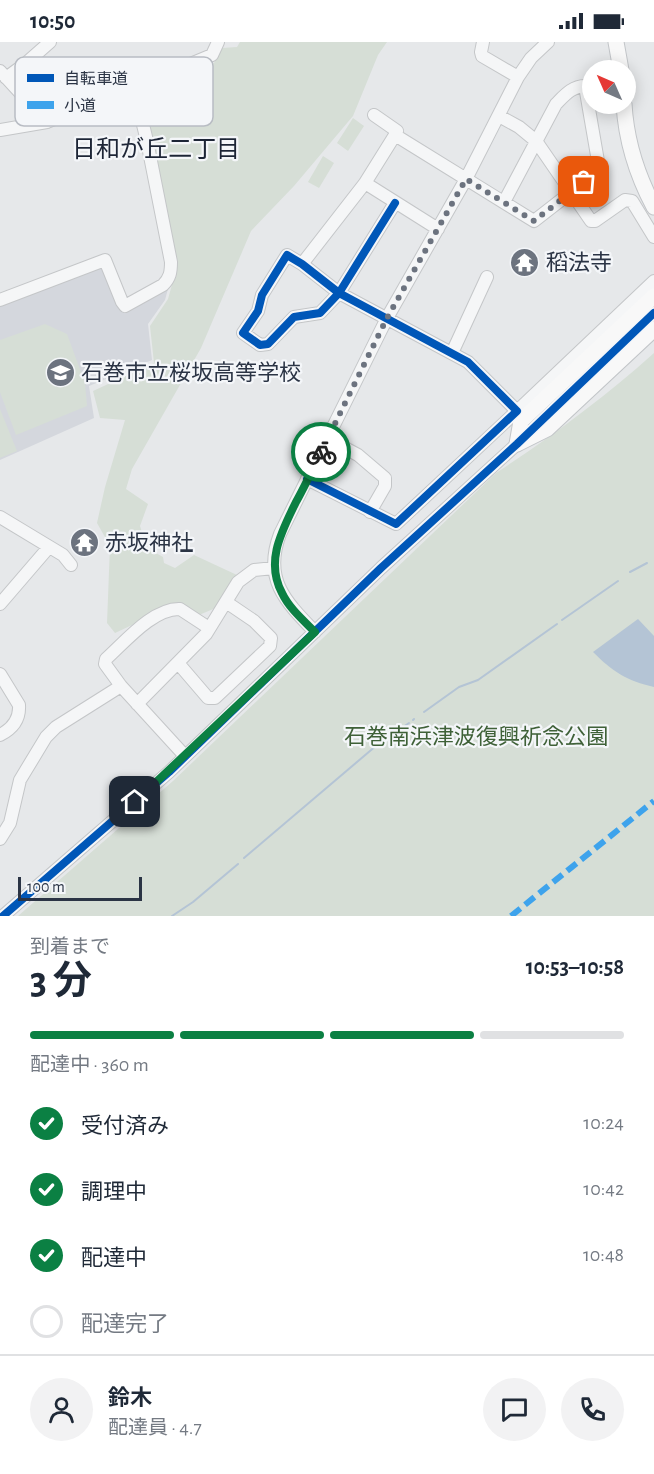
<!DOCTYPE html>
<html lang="ja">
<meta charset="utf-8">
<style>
body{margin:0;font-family:"Alegreya Sans","Noto Sans JP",sans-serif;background:#f2f2f3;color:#1f2937;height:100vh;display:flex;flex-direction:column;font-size:22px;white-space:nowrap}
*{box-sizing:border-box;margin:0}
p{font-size:20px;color:#747a83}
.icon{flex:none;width:33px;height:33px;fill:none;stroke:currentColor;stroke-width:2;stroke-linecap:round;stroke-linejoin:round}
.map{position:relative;height:874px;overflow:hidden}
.details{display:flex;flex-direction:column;background:#fff;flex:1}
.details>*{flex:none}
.needle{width:39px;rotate:315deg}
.fabs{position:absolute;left:582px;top:18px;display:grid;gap:12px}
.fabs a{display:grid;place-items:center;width:54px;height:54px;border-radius:50%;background:#fff;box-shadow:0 3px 15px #0003;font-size:30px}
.scale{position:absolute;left:18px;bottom:15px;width:124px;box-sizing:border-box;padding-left:6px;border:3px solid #2b3445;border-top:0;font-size:16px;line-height:21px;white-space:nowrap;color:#2b3445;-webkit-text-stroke:4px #f4f6f9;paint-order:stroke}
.pin{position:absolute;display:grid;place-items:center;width:51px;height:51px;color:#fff;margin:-26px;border-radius:12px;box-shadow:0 3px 9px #0006}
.courier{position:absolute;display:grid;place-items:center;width:60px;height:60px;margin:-30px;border:4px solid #0b8043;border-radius:50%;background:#fff;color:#222;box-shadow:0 2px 8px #0007}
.overview em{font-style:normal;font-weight:700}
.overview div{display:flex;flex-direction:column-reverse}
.overview{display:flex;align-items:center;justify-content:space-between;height:102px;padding:0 30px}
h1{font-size:39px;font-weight:700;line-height:45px}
.bar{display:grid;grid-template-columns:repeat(4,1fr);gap:9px 6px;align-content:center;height:72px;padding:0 30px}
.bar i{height:8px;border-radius:4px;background:#e0e1e3}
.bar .current{background:#0b8043}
.bar p{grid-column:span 4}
.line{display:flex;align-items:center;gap:15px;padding:0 30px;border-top:2px solid #e0e1e3}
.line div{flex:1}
.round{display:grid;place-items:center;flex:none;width:63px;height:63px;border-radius:32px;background:#f2f2f3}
ol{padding:0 30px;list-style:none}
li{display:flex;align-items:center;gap:18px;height:66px}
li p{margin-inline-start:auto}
li .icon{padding:6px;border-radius:50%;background:#0b8043;color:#fff;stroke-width:4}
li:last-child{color:#747a83}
li i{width:33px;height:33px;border:3px solid #e0e1e3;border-radius:50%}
.status{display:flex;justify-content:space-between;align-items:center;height:42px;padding:0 30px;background:#fff;direction:ltr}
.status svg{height:16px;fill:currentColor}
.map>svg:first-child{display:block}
.built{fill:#d4d7dd}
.green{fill:#d6ded6}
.water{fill:#b4c4d5}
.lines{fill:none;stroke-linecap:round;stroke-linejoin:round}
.stream{stroke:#b4c4d5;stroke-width:2}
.minor-casing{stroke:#c4c6c8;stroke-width:14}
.major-casing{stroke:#c2c5c8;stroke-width:17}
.minor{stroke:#f5f6f7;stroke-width:12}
.major{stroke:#f8f8f8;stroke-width:15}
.quiet{stroke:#3ea3ec;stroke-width:6;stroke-dasharray:12 6;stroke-linecap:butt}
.cycleway-casing{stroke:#f4f6f9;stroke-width:11}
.cycleway{stroke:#0057b8;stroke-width:8}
.done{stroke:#6c737f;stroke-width:6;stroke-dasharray:0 10.8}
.route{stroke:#0b8043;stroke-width:8}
.labels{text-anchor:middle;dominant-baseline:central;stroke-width:4.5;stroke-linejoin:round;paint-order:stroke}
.poi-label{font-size:22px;fill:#2b3445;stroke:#f4f6f9;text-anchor:start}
.park-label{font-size:22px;fill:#3f6138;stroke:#f4f6f9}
.neighbourhood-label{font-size:24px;fill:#1d2536;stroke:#f4f6f9}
.key{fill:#f4f6f9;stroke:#b8bcc3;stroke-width:1.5}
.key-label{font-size:16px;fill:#2b3445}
</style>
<div class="status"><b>10:50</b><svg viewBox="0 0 49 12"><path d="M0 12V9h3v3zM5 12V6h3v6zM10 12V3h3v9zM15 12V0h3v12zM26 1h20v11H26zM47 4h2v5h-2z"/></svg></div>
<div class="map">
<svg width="654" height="874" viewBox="0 0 654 874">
<rect width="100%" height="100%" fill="#e6e8ea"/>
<!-- built -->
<path class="built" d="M104,222L122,270L169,243L165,258L148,282L152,318L89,344L94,376L0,418V262Z"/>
<!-- green -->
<path class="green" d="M240,0H387L378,13L353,74L294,144L251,189L201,306L132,427L126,447L148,462L140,484L147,506L163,515L164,521L175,526L194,513L237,533L218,565L199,573L179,561L115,591L107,581L110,504L97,481L105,445L125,378L100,376L93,349L154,321L150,284L168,257L178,221L153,114L141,50L173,40L214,21L222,6L237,5Z
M353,76L364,84L348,109L337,101Z
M323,114L334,121L319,146L308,140Z
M45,282L67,292L85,341L87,364L16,393L0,350V298Z
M654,311V874H18L173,739L496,431C551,395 605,355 654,311Z
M0,367L17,409L0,416Z"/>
<!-- water -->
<path class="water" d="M638,577L654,594V645C627,639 613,630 593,610Z"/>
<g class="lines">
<!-- stream -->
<path class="stream" d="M630,530L647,521
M562,578L618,539
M424,670L459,645L478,638L557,582
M413,678L414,677
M244,816L377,703L409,681
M172,874L193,860L238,822"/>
<defs>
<path id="minor" d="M483,0L481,10L482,14L518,35
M0,29L47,80
M6,36L25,22L50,0
M374,73L397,89L395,93
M499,74L519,85L536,99L591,179H595L625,158L632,159L654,195
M0,88L47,80L128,48L212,13L218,0
M365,141L438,187
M302,222L365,141L395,93L534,179L597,130L599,125L585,44C572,44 564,54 556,62L504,160
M0,258L105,218L122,260L125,264L163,243C170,236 171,230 171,220L147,99L134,46
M452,311L487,235
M517,369L654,239
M328,397L358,413L385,436V444L370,470
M307,437L396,482L517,369L468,320L339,251L302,222L287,213L262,253L258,269L243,291L260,303L268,302L294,275L320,271L339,251L395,161
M0,475L63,513L71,523
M0,562L49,505
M315,590C285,559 263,537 280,492L387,276L466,137L518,35L531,16L548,0
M178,621L208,656H215L270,604L271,596L254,579L226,560
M0,632L19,663C20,678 12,687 0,693
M137,662L206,592L238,540L254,528L274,526
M185,714L121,644L105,622L106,617C125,600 153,566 180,567L209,586
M0,797L10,781L20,738L46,695L56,685L121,644
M3,874L169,730L381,526L517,402L654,271"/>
<path id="major" d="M616,0L621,28
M624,62C626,97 637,133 654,165
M517,402L521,379L654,254
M517,402L547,387L654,287"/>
</defs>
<!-- minor casing -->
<use href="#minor" class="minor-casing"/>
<!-- major casing -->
<use href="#major" class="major-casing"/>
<!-- minor -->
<use href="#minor" class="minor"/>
<!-- major -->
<use href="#major" class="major"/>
<!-- quiet -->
<path class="quiet" d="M511,874L654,759"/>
<defs>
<path id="cycleway" d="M307,437L396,482L517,369L468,320L339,251L302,222L287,213L262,253L258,269L243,291L260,303L268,302L294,275L320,271L339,251L395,161
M3,874L169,730L381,526L517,402L654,271"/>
</defs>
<!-- cycleway casing -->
<use href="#cycleway" class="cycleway-casing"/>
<!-- cycleway -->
<use href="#cycleway" class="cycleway"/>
</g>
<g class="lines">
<!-- done -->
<path class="done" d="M321,410L387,276L466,137L534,179L584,140"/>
<!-- route -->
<path class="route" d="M135,760L315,590C303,578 289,566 282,551C265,519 282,489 296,460C305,444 313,427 321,410"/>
</g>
<!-- icons -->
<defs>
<symbol id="temple-disc" viewBox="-11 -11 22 22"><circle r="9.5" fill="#6c737f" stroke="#f4f6f9"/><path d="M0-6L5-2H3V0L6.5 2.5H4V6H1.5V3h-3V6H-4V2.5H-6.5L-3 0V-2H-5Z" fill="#fff"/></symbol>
<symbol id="school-disc" viewBox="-11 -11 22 22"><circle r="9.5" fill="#6c737f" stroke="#f4f6f9"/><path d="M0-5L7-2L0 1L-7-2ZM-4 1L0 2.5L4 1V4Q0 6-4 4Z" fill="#fff"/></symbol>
</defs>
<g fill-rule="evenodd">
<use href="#temple-disc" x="508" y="204" width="33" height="33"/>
<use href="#school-disc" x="44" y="314" width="33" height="33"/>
<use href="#temple-disc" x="68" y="484" width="33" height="33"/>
</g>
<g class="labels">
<!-- poi labels -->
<g class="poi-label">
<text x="546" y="221">稻法寺</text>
<text x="81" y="331">石巻市立桜坂高等学校</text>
<text x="105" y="501">赤坂神社</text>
</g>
<!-- park labels -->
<g class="park-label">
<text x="476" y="695">石巻南浜津波復興祈念公園</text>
</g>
<!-- neighbourhood labels -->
<g class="neighbourhood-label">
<text x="156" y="108">日和が丘二丁目</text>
</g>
</g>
<!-- legend -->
<rect x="15" y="15" width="198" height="69" rx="9" class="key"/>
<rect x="27" y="32" width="27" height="8" fill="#0057b8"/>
<rect x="27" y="59" width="27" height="8" fill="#3ea3ec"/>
<g class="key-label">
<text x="64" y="42">自転車道</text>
<text x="64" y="69">小道</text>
</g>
</svg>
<div class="fabs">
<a><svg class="needle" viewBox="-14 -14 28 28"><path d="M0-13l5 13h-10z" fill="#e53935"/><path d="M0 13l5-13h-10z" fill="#747a83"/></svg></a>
</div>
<div class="scale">100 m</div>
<div class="pin" style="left:584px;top:140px;background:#ea580c"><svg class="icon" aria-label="bag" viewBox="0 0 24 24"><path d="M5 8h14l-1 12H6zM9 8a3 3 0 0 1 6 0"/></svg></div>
<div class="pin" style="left:135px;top:760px;background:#1f2937"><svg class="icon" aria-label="home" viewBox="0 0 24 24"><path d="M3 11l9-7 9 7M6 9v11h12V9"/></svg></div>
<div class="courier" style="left:321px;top:410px"><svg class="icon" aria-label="bike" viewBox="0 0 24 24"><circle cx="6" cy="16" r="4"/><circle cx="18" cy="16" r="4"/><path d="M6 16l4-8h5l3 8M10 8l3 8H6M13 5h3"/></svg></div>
</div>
<section class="details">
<div class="overview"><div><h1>3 分</h1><p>到着まで</p></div><em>10:53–10:58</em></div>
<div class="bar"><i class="current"></i><i class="current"></i><i class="current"></i><i></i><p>配達中 · 360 m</p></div>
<ol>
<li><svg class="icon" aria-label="check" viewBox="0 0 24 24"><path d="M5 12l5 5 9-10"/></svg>受付済み<p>10:24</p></li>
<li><svg class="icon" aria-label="check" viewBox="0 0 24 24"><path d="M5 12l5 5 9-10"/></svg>調理中<p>10:42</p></li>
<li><svg class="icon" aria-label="check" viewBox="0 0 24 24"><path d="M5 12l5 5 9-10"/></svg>配達中<p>10:48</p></li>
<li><i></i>配達完了</li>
</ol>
<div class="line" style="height:108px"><a class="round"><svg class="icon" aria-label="person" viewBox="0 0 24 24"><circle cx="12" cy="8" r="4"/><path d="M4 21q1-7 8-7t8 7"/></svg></a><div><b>鈴木</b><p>配達員 · 4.7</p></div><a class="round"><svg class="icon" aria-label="chat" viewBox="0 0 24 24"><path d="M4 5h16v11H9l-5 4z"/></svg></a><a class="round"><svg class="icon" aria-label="phone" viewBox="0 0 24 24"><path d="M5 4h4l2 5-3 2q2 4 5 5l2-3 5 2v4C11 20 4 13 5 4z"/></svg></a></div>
</section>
